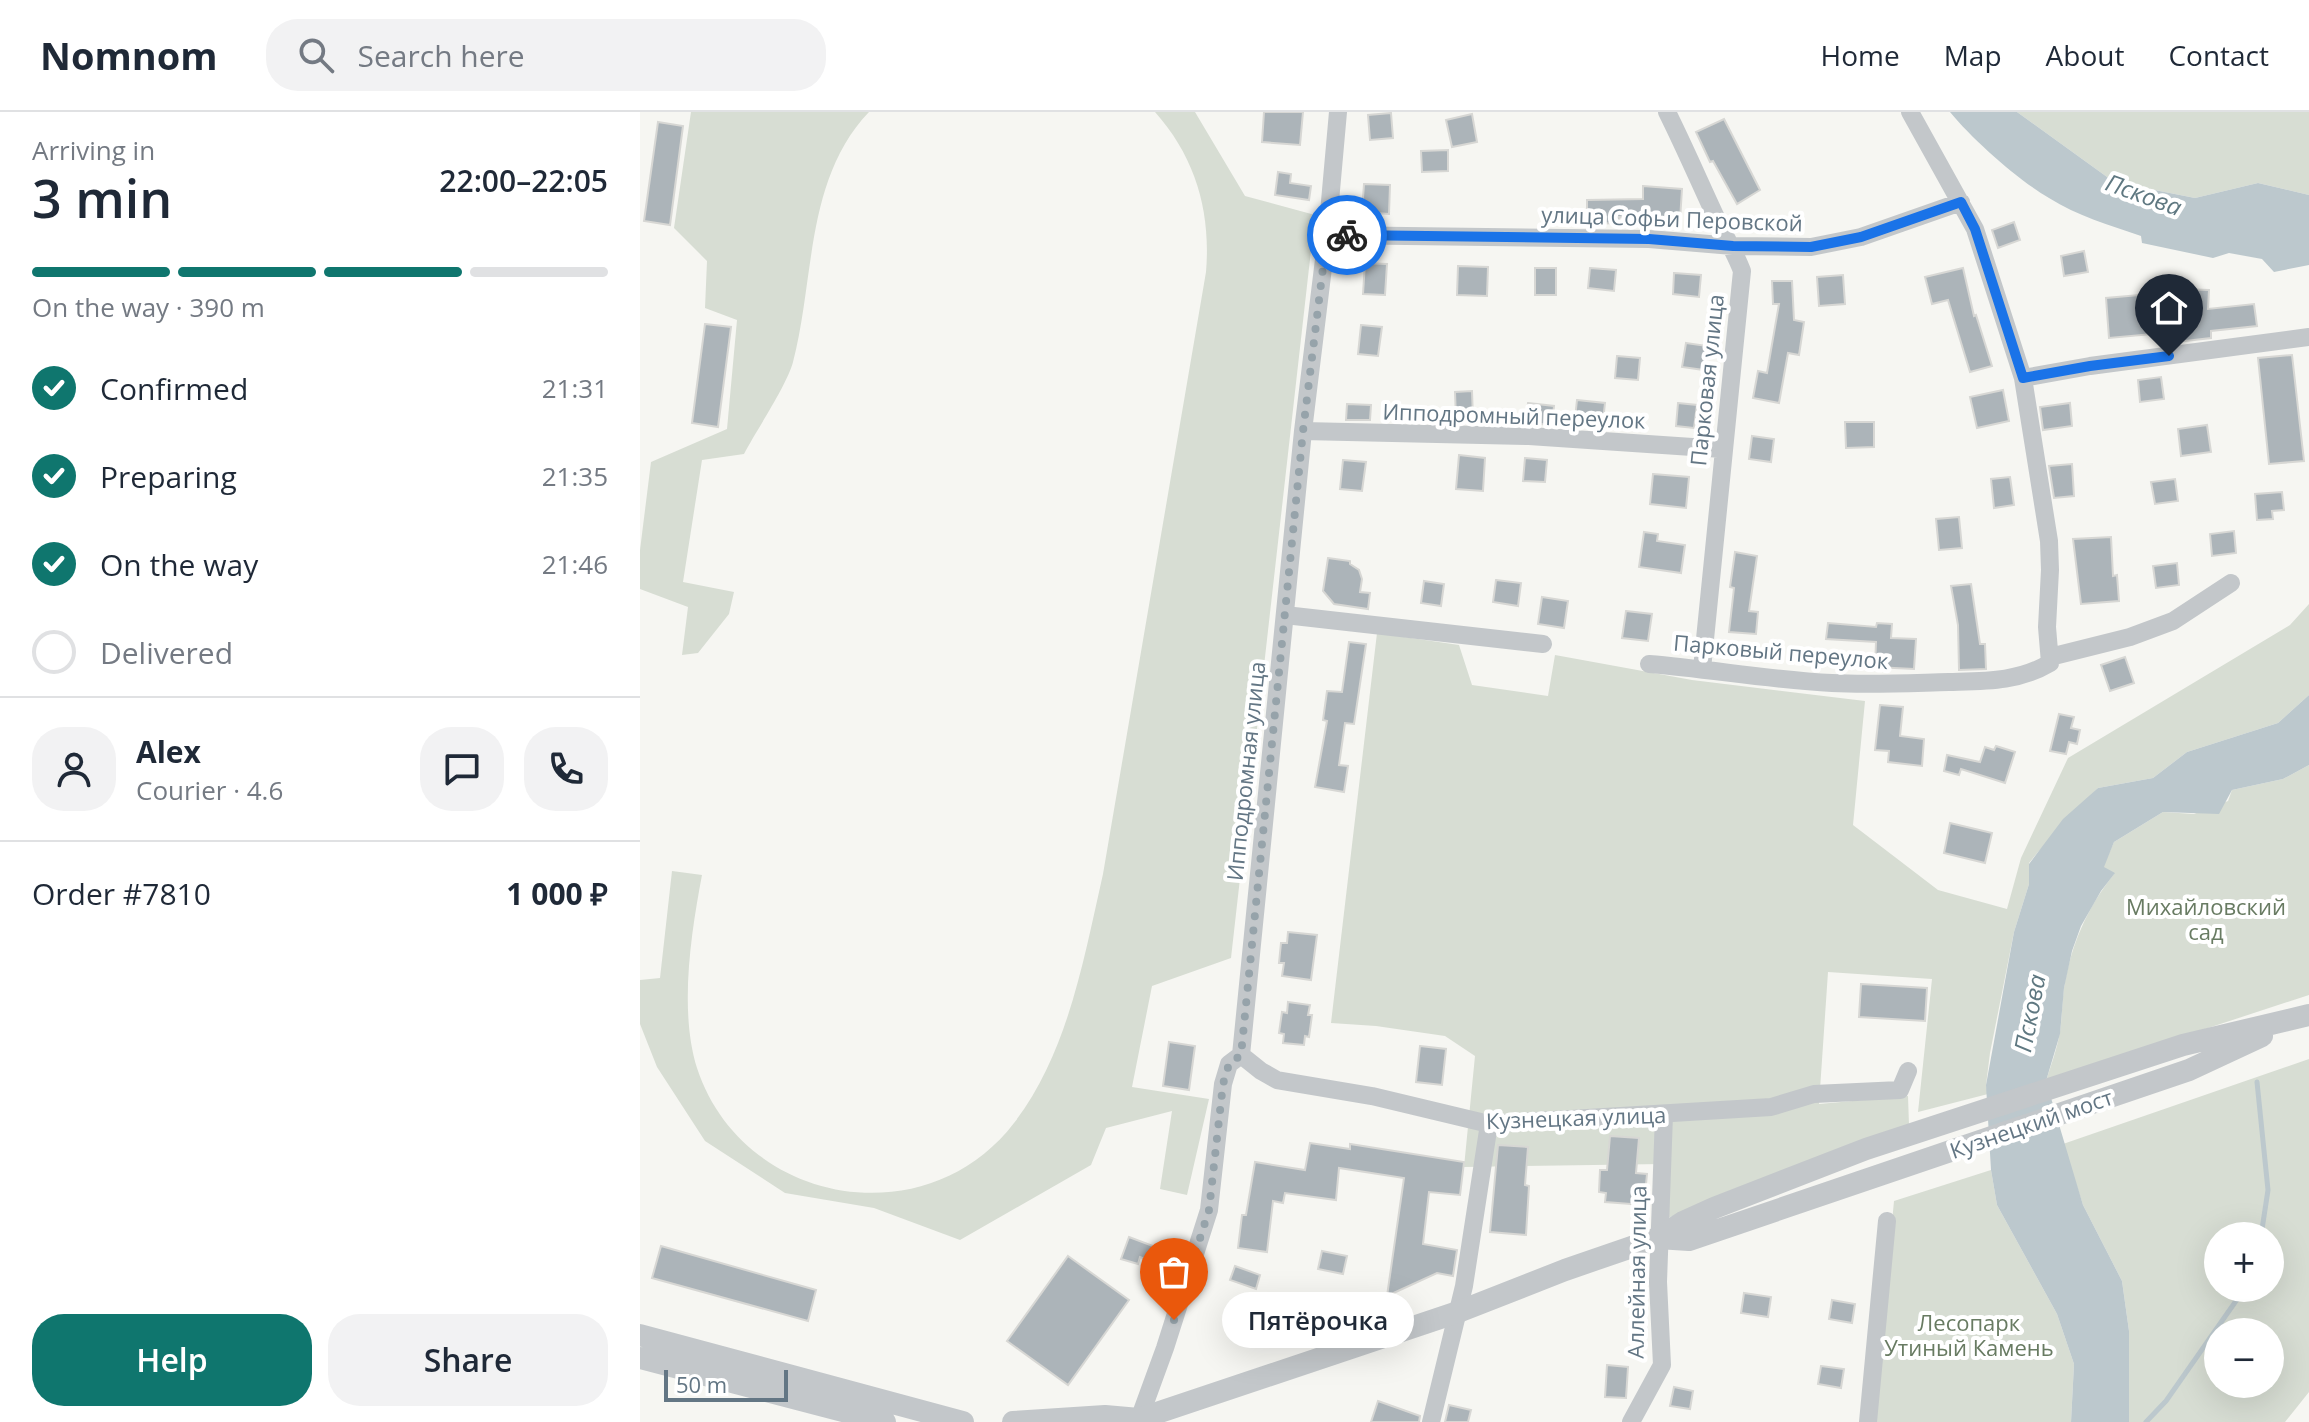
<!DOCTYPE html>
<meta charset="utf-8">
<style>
body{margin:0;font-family:"Open Sans",sans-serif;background:#f2f2f3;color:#1f2937;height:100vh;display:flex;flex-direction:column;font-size:30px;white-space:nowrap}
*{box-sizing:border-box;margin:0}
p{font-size:26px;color:#747a83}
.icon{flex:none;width:44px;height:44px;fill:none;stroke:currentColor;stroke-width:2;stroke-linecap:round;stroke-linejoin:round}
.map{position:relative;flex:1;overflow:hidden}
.side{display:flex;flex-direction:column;background:#fff;width:640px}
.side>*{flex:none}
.controls{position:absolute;left:1564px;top:1110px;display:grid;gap:16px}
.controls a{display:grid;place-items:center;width:80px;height:80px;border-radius:50%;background:#fff;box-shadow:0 8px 32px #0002;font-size:40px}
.scale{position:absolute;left:24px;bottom:20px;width:124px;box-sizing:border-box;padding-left:8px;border:4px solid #637684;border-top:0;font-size:22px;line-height:28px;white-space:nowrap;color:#637684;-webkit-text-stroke:6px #fff;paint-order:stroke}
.pin{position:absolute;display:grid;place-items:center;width:68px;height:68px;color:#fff;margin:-82px -34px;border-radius:50% 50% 50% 0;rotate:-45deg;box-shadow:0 0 8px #0007}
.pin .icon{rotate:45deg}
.courier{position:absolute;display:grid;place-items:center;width:80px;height:80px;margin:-40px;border:6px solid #1a73e8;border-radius:50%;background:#fff;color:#222;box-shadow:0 2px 10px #0007}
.bubble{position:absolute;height:56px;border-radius:28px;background:#fff;box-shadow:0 8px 32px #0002;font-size:26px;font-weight:600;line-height:56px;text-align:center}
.head em{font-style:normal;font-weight:600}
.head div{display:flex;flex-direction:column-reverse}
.head{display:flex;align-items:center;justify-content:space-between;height:136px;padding:0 32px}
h1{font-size:52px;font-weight:600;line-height:60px}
.bar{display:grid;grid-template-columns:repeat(4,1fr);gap:12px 8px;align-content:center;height:96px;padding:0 32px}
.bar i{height:10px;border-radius:6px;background:#e0e1e3}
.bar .on{background:#0f766e}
.bar p{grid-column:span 4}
.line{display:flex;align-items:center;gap:20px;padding:0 32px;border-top:2px solid #e0e1e3}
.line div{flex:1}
.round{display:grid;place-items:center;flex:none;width:84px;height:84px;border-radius:32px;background:#f2f2f3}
ol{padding:0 32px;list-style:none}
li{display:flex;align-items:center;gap:24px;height:88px}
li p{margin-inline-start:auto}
li .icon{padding:8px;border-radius:50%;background:#0f766e;color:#fff;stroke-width:4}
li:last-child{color:#747a83}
li i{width:44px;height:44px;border:4px solid #e0e1e3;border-radius:50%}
.action{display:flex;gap:16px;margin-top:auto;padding:16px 32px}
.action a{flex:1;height:92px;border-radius:32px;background:#0f766e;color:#fff;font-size:32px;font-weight:600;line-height:92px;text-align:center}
.action a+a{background:#f2f2f3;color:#1f2937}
header{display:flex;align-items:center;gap:48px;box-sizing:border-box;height:112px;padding:0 40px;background:#fff;border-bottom:2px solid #e0e1e3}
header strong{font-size:38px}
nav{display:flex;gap:44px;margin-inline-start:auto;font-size:28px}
.search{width:560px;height:72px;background:#f2f2f3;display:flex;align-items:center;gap:20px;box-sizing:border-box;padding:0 28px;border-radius:32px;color:#747a83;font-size:30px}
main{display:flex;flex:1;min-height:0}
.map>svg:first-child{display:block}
.green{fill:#d7ddd3;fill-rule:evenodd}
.water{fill:#bcc8cd}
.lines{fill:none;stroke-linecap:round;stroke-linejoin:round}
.stream{stroke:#bcc8cd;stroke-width:5}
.building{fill:#acb4b9;stroke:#d7d7d4;stroke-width:2}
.minor{stroke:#c3c7ca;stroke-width:18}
.tertiary{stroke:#c3c7ca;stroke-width:22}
.done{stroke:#96a3aa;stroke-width:8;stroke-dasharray:0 14.4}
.route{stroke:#1a73e8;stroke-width:10}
.labels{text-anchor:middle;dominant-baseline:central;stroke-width:8;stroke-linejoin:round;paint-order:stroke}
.street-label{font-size:22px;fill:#637684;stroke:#fff}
.park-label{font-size:22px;fill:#687b62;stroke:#fff}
.water-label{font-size:24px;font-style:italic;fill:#5f7881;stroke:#fff}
</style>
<header>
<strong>Nomnom</strong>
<div class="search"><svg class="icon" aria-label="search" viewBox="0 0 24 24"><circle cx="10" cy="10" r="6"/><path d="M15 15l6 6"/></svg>Search here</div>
<nav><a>Home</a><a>Map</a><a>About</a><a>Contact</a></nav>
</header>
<main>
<section class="side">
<div class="head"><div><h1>3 min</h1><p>Arriving in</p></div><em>22:00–22:05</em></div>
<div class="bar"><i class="on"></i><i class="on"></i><i class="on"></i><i></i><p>On the way · 390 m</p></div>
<ol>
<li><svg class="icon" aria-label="check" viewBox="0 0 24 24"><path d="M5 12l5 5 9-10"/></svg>Confirmed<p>21:31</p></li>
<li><svg class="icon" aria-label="check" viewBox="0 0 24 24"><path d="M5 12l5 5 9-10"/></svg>Preparing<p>21:35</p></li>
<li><svg class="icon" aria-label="check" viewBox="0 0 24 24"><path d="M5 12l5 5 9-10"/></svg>On the way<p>21:46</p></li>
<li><i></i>Delivered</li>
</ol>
<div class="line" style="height:144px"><a class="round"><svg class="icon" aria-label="person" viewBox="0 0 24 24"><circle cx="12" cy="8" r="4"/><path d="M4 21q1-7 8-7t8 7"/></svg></a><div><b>Alex</b><p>Courier · 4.6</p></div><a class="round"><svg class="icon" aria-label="chat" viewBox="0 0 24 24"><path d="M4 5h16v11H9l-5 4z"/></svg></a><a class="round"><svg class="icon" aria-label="phone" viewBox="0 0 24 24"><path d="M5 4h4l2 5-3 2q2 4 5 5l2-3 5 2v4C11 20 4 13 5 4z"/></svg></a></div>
<div class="line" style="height:104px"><div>Order #7810</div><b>1 000 ₽</b></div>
<div class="action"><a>Help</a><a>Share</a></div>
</section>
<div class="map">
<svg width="1669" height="1310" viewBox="0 0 1669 1310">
<rect width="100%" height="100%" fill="#f6f6f2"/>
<!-- green -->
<path class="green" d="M51,0H229C165,67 175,166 153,250C147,273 116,319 104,342L62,348L43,470L94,480L89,502L58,541L42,543L48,495L0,477V438L11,350L87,317L97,208L65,196L67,149L34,116Z
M515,0H555L605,84L675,103L591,846L512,874L492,975L569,987L547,1083L520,1077L532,999L466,1016L451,1053L320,1128L234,1096L145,1081L65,1029L17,955L0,912V868L20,866L32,759L62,763C51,821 39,899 57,956C102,1093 286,1126 374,1011C428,941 444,846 463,762L566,160C571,100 556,46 515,0Z
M1377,0H1669V83L1618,71L1555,86L1474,70Z
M1669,492V583L1638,611L1547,640L1513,666L1458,676L1398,740L1389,751V772L1374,820L1350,941L1346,973L1348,982L1278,1000L1292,867L1188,860L1179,992L1268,984L1269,1013L1025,1107L1023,1052L824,1055L835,944L805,924L736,914L691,911L737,521L819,533L832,573L908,584L915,543L1052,568L1225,589L1213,713L1298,778L1367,797L1381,746L1428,646L1650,513Z
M1669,653V883L1406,969C1411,953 1417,937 1420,920C1422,906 1422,891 1424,876C1431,833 1447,796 1474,762L1463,755L1474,730L1523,700L1554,702L1588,689L1592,678L1643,667Z
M1669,947V1280L1645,1310H1489V1219L1482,1169L1443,1093L1423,1032ZM1578,1124H1630V1176H1578ZM1578,1220H1630V1272H1578Z
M1351,1058L1357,1093L1417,1202L1434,1252L1431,1310H1233L1254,1089Z"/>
<!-- water -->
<path class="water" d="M1310,0H1377L1474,70L1555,86L1618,71L1669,83V153L1634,160L1622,147L1589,141L1573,146L1502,131L1501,124C1470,113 1437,104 1409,86C1378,68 1333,28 1310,0Z
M1669,583V653L1643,667L1592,678L1579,702L1523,700L1474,730L1464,755L1475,761L1461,779L1441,814L1432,839L1424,876L1420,922L1406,969L1443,1093L1482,1169L1489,1219V1310H1431L1434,1252L1417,1202L1357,1093L1351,1058L1346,973L1374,820L1389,772V752L1423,707L1458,676L1513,666L1547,640L1638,611Z"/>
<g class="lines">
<!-- stream -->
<path class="stream" d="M1617,970L1628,1078L1621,1124
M1506,1310L1526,1289L1605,1176"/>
</g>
<!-- building -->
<path class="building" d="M624,0H663L660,33L622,30Z
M751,1L753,26L730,28L728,3Z
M832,2L837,30L812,35L806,8Z
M1084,7L1120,78L1097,92L1073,49L1070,50L1056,20Z
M18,10L43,14L30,113L4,109Z
M808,38V59L782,60L781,39Z
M638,60L651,62L650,71L671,74L669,88L635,83Z
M724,72L750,73L749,102L722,100Z
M1003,74L1042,77L1040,108L979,105L980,111L947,112V88L1003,87Z
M1374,110L1380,128L1358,136L1352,118Z
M1444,139L1448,160L1424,164L1421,144Z
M725,151L747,152L745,183L723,182Z
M818,154L848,155L847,184L817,183Z
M895,156H916V183H895Z
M950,156L976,158L974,179L948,176Z
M1323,156L1334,204L1336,203L1352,254L1330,260L1308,188L1292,192L1285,165Z
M1034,161L1061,163L1059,185L1033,182Z
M1203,163L1205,192L1179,194L1177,165Z
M1132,169H1152L1154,208L1164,210L1159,243L1148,241L1139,291L1113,286L1118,259L1127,261L1139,192H1133Z
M1539,177L1569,178L1568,197L1614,192L1617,214L1571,219V226L1545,229L1523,230V221L1469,226L1466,186L1499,183V190L1538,188Z
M65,212L91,215L78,315L52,311Z
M721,213L742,215L738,244L718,242Z
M1046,231L1067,234L1064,258L1042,255Z
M1652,243L1664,349L1629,352L1618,246Z
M977,244L1000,246L998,268L975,266Z
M1521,265L1524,287L1500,290L1498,268Z
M1363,278L1369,309L1337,316L1330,285Z
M832,279L833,306H816L815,280Z
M937,288L965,291L963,309L935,306Z
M888,291L914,294L912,313L886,311Z
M1038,291L1057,293L1054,316L1036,314Z
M1430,291L1432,314L1403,318L1400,295Z
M707,292L731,293L730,308H706Z
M1205,310H1234V335L1206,336Z
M1567,313L1571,340L1541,344L1538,317Z
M1112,324L1134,327L1131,350L1109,347Z
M819,343L845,346L843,379L816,377Z
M885,346L907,348L905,370L883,369Z
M703,348L726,350L722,379L700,377Z
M1432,352L1434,384L1414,386L1409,354Z
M1013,362L1049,365L1046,396L1010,392Z
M1370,365L1374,393L1354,396L1351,367Z
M1535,367L1538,389L1515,392L1511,370Z
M1642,380L1644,398L1632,399L1633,407L1617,408L1615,382Z
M1319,405L1322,436L1299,438L1296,407Z
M1594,419L1596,441L1572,444L1570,422Z
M1004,420L1018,422L1017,429L1045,433L1041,461L999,455Z
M1471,425L1473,464L1477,463L1479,489L1441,492L1433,427Z
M1095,440L1117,444L1109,499L1118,500L1116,522L1089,520L1094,476L1090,475Z
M688,446L710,449V452L719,458L722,467L720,480L730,481L728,497L694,492L683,479Z
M1537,451L1539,473L1516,476L1513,454Z
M856,468L881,471L878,494L853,490Z
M784,469L804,472L801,494L781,491Z
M1331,472L1340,532H1345L1346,557L1319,558L1318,513L1311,474Z
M902,485L928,489L924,516L898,512Z
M986,499L1012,502L1008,529L982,526Z
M1188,511L1236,515L1237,511L1252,512L1251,526L1276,527L1274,557L1235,555L1236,530L1186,527Z
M709,530L726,532L714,612L705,611L699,653L708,654L704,680L675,675L687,609L683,608L687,579L702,580Z
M1485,545L1494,571L1470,579L1461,553Z
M1240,593L1263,595L1260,624L1284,627L1282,654L1248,650L1249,639L1235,638Z
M1419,602L1434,605L1431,616L1440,618L1437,632L1429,630L1426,642L1410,639Z
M1356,634L1375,640L1365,671L1321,657L1319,663L1304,659L1307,643L1340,650L1345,635L1354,638Z
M1310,711L1352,721L1345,751L1304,741Z
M648,820L677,823L671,868L642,864L644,851H639L641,831H647Z
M1221,872L1287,876L1285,909L1219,905Z
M648,890L670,893L668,903H672L669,925L665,924L664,933L643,931L644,922L639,921L642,900L647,901Z
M529,930L555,934L549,978L523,974Z
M780,934L806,937L802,973L776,970Z
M970,1024L999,1026L996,1061L1007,1062L1004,1093L965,1090L966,1081L959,1080L960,1058H967Z
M670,1031L710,1037V1032L824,1050L820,1083L789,1080L783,1132L817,1138L813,1164L797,1161L747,1184L764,1066L699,1056L696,1088L645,1081L643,1091L633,1089L627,1140L598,1136L602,1103H606L615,1050L665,1058Z
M858,1033L888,1035L885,1073L889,1074L886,1123L850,1120Z
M489,1125L521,1137L516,1151L500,1145L498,1152L481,1147Z
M21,1134L176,1178L168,1209L12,1166Z
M682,1139L707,1144L703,1162L678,1157Z
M428,1144L489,1188L428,1273L367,1229Z
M595,1154L620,1163L616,1177L590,1168Z
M1104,1181L1131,1185L1128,1205L1101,1201Z
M1192,1188L1215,1192L1212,1211L1189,1207Z
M967,1253L988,1255L986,1286L965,1285Z
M1181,1254L1204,1257L1201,1276L1178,1272Z
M1034,1275L1053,1279L1050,1297L1030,1294Z
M738,1289L780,1304L779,1310H731Z
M809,1293L831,1298L828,1310H805Z"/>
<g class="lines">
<!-- minor -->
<path class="minor" d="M1027,0C1046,38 1062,76 1080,114C1088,129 1096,143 1102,159L1062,557
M687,123L1009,127L1093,134L1171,135L1221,125L1321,90
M1383,266L1450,254L1669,225
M663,319L889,324L1082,337
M645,503L903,532
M1410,545L1490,525L1533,509L1591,471
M1009,552C1070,557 1131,568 1192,571C1231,573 1270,571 1309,570C1345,569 1378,570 1410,551L1407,515L1410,458L1409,429L1383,266L1335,117L1270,0
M601,943L621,959L637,968L732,984L849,1012L1131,995L1174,982L1260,978L1268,959
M498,1310L525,1236L569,1098L583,972L589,952L601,943L663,319L687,123L698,0
M791,1310L824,1174L849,1012
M991,1310L1022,1253L1018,1170L1024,1003
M1228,1310L1247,1109"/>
<!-- tertiary -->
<path class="tertiary" d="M1018,1126L1049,1128L1549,958L1622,924
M0,1223L323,1310
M0,1246L245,1310
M373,1310L465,1304L499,1307L818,1200L925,1158L1018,1126L1043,1110L1074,1096L1226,1037L1543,933L1669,903"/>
</g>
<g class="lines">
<!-- done -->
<path class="done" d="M534,1208L569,1098L583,972L589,952L601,943L663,319L687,123H707"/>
<!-- route -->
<path class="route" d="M707,123L1009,127L1093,134L1171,135L1221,125L1321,90L1335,117L1383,266L1450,254L1529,244"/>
</g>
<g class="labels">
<!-- street labels -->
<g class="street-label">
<text transform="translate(1032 106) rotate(2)">улица Софьи Перовской</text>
<text transform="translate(1066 268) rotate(-84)">Парковая улица</text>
<text transform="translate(874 303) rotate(2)">Ипподромный переулок</text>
<text transform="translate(1141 539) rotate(5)">Парковый переулок</text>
<text transform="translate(605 659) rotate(-84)">Ипподромная улица</text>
<text transform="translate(936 1005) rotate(-2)">Кузнецкая улица</text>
<text transform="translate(1391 1011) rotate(-19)">Кузнецкий мост</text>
<text transform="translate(996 1160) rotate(-89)">Аллейная улица</text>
</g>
<!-- park labels -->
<g class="park-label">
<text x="1566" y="794">Михайловский<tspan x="1566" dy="25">сад</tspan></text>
<text x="1329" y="1210">Лесопарк<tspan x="1329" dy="25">Утиный Камень</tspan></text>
</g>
<!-- water labels -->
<g class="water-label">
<text transform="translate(1504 82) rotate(20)">Пскова</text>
<text transform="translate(1389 901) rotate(-79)">Пскова</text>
</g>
</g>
</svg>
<div class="controls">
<a>+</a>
<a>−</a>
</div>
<div class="scale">50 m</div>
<div class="pin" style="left:534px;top:1208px;background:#ea580c"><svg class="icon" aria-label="bag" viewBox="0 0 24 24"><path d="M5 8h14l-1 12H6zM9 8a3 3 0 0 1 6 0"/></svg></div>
<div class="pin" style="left:1529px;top:244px;background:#1f2937"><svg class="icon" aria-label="home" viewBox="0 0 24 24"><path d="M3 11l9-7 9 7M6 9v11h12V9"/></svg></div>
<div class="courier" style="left:707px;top:123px"><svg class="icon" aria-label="bike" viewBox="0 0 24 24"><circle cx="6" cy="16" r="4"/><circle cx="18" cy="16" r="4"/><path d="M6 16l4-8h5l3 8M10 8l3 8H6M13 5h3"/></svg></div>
<div class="bubble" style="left:582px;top:1180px;width:192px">Пятёрочка</div>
</div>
</main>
